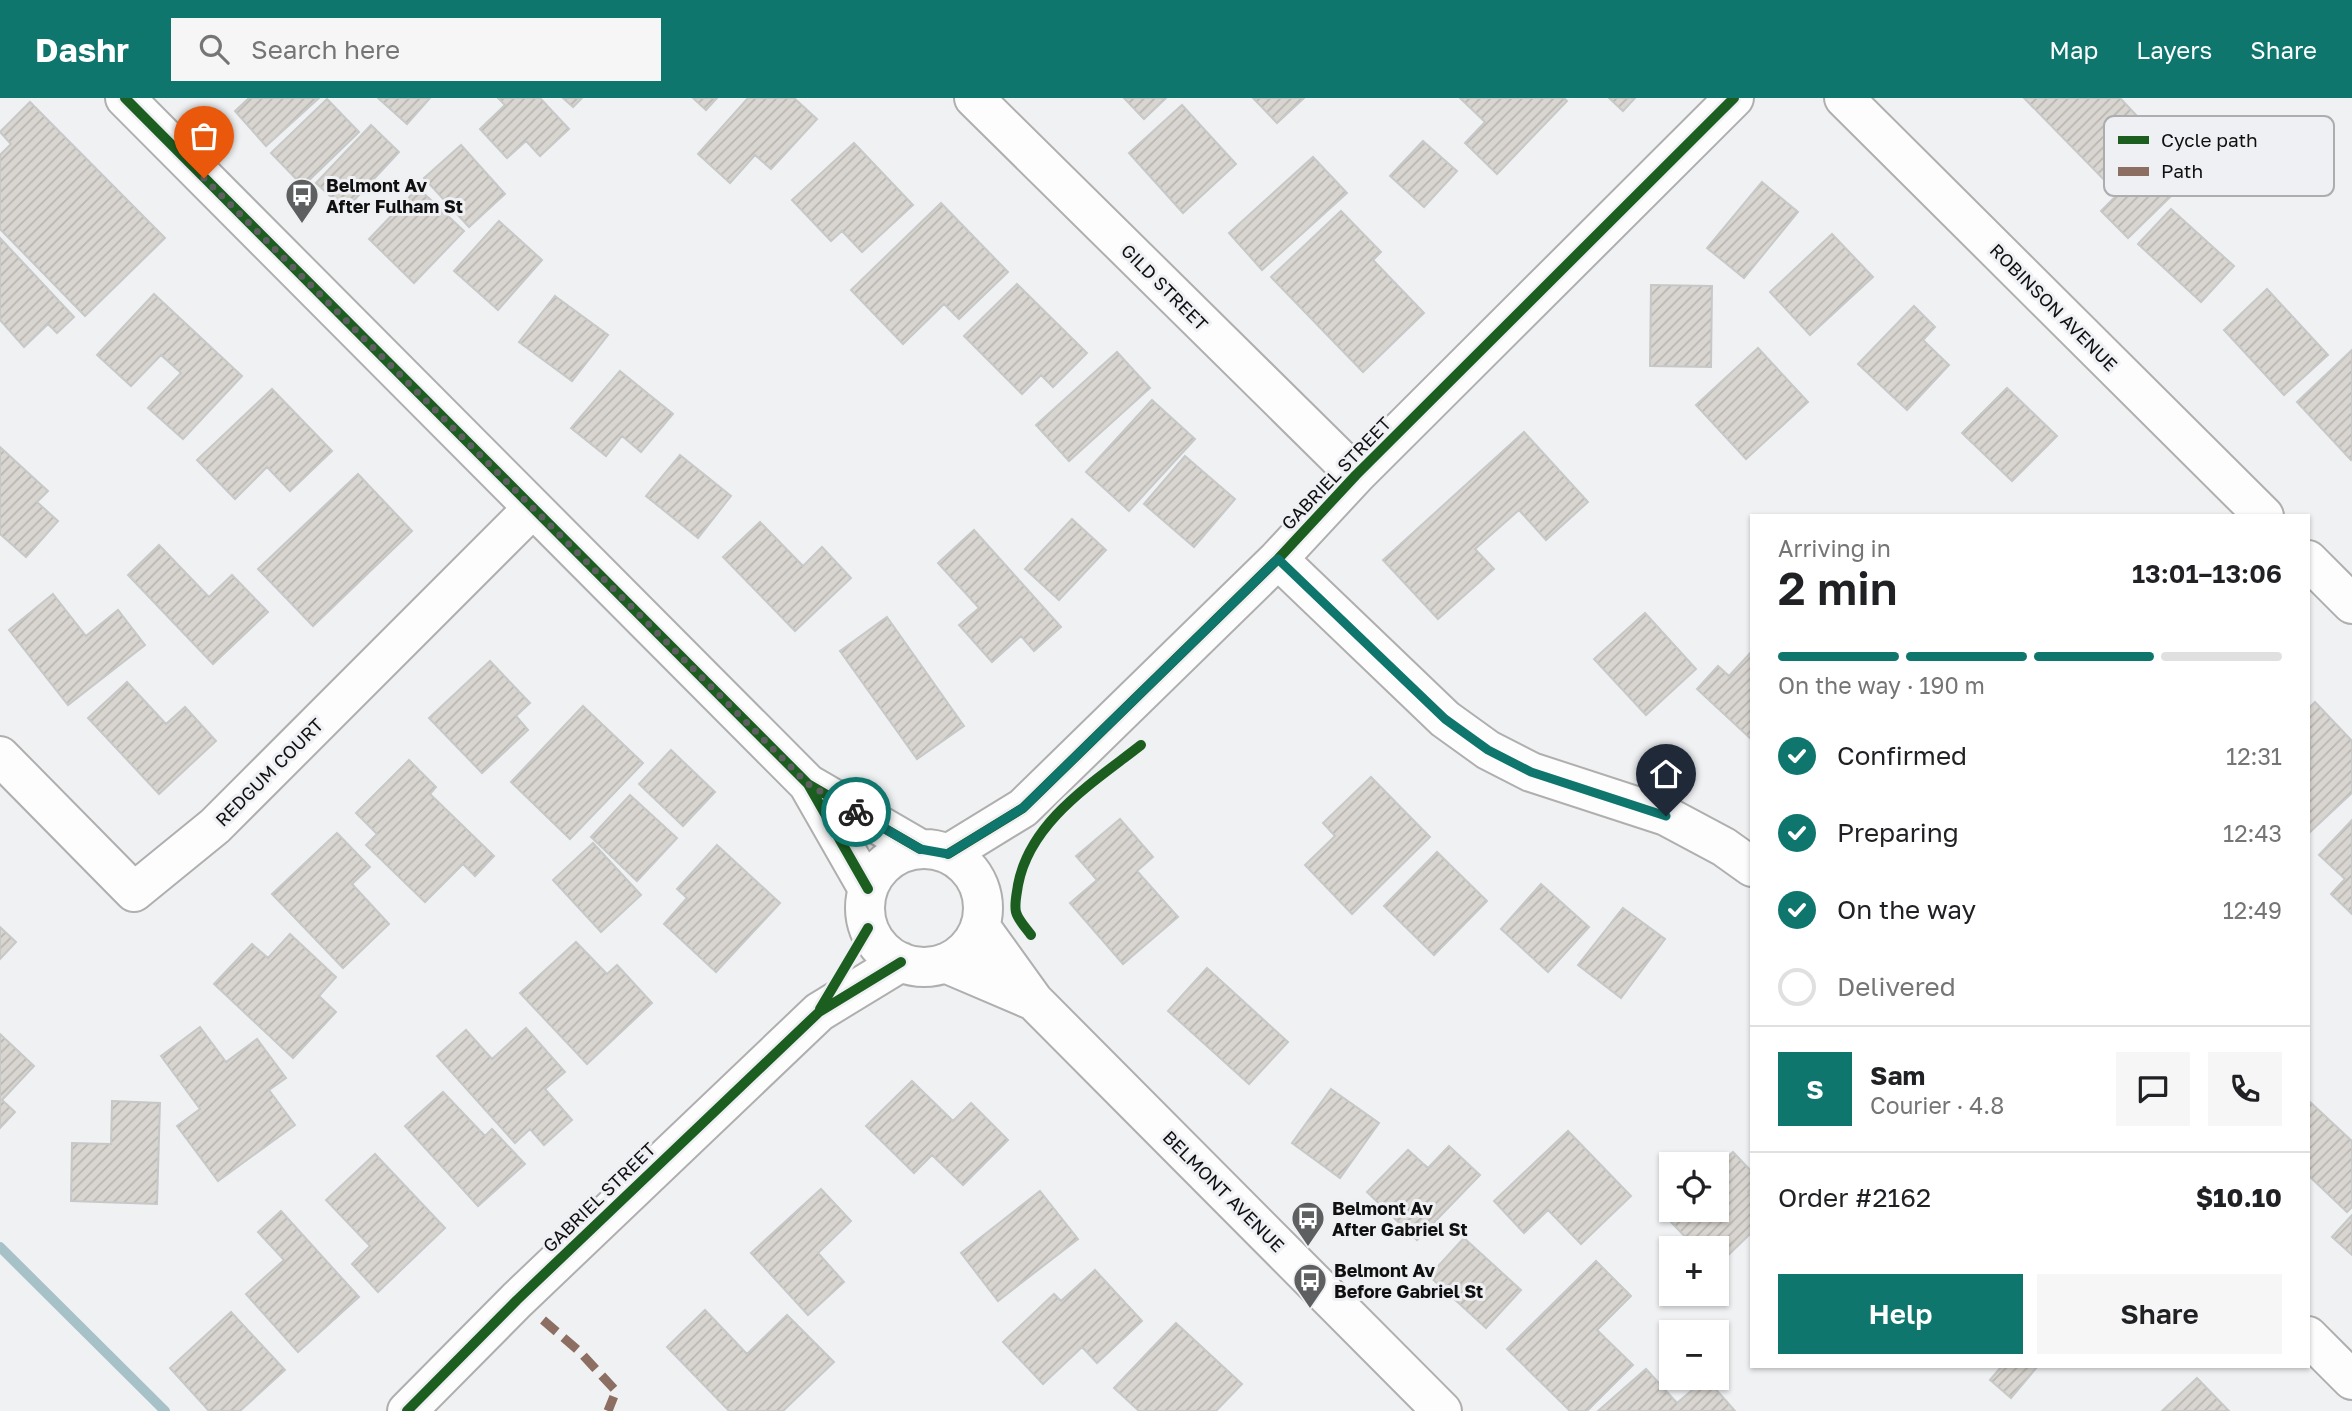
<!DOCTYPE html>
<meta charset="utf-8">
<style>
body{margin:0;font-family:"Golos Text",sans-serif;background:#f6f6f6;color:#202124;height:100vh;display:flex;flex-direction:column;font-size:26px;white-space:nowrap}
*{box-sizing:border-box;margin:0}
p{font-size:23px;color:#757577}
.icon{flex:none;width:38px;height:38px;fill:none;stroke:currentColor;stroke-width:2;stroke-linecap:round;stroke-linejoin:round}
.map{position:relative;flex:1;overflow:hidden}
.panel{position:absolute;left:1750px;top:416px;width:560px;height:854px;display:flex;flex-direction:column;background:#fff;border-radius:0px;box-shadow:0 2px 5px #0004}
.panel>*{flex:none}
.controls{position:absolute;left:1659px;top:1054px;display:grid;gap:14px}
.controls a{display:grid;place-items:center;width:70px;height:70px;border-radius:0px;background:#fff;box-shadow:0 2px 5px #0004;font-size:35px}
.pin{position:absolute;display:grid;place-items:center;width:60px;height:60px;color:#fff;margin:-72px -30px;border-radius:50% 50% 50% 0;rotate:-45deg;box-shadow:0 0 7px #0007}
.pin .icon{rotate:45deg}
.courier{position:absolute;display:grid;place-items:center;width:70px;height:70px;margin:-35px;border:5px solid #0f766e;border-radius:50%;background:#fff;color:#222;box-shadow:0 2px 9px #0007}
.summary em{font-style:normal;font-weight:600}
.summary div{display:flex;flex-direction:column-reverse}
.summary{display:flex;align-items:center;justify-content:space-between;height:119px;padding:0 28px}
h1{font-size:46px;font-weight:600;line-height:52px}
.bar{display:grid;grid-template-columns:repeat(4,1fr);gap:10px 7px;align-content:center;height:84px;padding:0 28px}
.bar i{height:9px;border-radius:5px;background:#e0e0e0}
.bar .selected{background:#0f766e}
.bar p{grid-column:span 4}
.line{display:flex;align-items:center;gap:18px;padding:0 28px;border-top:2px solid #e0e0e0}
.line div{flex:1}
.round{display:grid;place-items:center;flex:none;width:74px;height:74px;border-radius:0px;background:#f6f6f6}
ol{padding:0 28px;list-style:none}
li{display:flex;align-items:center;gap:21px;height:77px}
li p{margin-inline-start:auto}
li .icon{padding:7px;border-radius:50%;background:#0f766e;color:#fff;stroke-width:4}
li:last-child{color:#757577}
li i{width:38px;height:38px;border:4px solid #e0e0e0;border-radius:50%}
.cta{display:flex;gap:14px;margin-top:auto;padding:14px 28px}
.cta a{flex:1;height:80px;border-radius:0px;background:#0f766e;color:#fff;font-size:28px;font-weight:600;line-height:80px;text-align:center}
.cta a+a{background:#f6f6f6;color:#202124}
header{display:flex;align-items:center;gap:42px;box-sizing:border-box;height:98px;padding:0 35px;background:#0f766e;color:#fff}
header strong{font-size:33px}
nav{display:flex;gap:38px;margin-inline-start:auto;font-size:24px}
.search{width:490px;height:63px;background:#f6f6f6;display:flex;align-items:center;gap:18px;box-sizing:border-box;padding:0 24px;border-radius:0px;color:#757577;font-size:26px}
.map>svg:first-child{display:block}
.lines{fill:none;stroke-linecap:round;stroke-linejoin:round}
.stream{stroke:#a7c1c9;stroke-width:10}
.building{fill:url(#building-hatch);stroke:#c7c8c8;stroke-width:2}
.minor-casing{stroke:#afafb0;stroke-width:42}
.minor{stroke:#fdfdfd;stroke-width:38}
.quiet{stroke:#8d6e63;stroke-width:9;stroke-dasharray:18 9;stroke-linecap:butt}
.cycleway-casing{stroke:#eff0f3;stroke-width:15}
.cycleway{stroke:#1b5e20;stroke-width:10}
.done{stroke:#5e5f60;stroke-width:7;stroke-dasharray:0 12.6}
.route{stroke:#0f766e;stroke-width:9}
.labels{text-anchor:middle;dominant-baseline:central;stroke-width:6;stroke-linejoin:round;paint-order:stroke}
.poi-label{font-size:18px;font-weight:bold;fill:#101011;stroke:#eff0f3;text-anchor:start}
.street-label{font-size:18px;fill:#101011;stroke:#eff0f3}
.key{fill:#eff0f3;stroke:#acadaf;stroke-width:2}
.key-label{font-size:19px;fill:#101011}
</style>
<header>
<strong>Dashr</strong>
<div class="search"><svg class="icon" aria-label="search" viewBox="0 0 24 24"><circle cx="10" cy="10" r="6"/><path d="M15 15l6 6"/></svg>Search here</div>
<nav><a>Map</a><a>Layers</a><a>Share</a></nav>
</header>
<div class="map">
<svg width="2352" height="1313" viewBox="0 0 2352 1313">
<defs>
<pattern id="building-hatch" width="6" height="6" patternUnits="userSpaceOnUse" patternTransform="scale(1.75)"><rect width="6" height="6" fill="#d9d5d0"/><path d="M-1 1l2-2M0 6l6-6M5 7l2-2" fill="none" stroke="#b9b6b2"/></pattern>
</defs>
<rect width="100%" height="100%" fill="#f0f1f2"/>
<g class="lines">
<!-- stream -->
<path class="stream" d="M0,1149L165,1313"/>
</g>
<!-- building -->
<path class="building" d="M249,0H319L266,48L235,13Z
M378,0H430L407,26Z
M498,0H540L569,31L540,58L526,43L507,60L480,31L505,7Z
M563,0H582L573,9Z
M693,0H717L706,12Z
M748,0H794L817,21L771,71L755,57L730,85L698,56Z
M1124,0H1166L1144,21Z
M1253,0H1304L1277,25Z
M1460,0H1564L1567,3L1497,76L1465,45L1485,24Z
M1609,0H1635L1623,13Z
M2024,0H2120L2156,38L2169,25L2207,63L2128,140L2101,113L2118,96Z
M327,1L359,34L303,88L271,55Z
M30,4L165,140L85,218L0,131V57L11,46L0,34Z
M1182,7L1236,66L1183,115L1129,55Z
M371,27L399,54L345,112L316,85Z
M1423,43L1457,73L1424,109L1390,78Z
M854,45L913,107L862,154L842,133L831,143L792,102Z
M461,47L505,96L469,129L424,80Z
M1313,59L1347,95L1262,172L1229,135Z
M1762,84L1798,114L1744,180L1707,150Z
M418,90L464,133L414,185L369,141Z
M941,105L1008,174L959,221L944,206L903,246L851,192Z
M2171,111L2234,168L2201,204L2138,146Z
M1341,113L1381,154L1373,162L1424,215L1363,274L1271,179Z
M499,123L542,162L498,212L454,173Z
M1832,136L1873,179L1810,237L1770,194Z
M0,140L74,219L57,235L48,226L24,249L0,222Z
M1017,186L1087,255L1053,289L1041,277L1022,296L964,238Z
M1651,187L1712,188L1711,269L1650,268Z
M2267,191L2328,257L2284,297L2224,232Z
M154,196L242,278L183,341L148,310L181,275L161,257L131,288L97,257Z
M555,198L608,237L572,283L519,244Z
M1914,208L1935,229L1923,242L1949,267L1907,312L1858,266Z
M1758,250L1808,304L1746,361L1696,307Z
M2352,252V361L2351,362L2297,304Z
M1117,254L1150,290L1069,363L1036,327Z
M620,273L673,316L641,354L622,338L606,358L571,330Z
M2007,290L2057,338L2012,383L1962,335Z
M272,291L332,353L290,393L267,369L235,401L197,362Z
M1152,302L1195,341L1129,413L1086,374Z
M1524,334L1588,404L1546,442L1519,412L1475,451L1494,471L1438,521L1383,462Z
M0,349L48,393L37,404L58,423L26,459L0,436Z
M680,357L731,398L698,440L646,398Z
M1185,358L1235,401L1194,449L1144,406Z
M358,376L412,433L313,528L258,471Z
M1072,421L1106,452L1059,502L1025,471Z
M760,424L803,468L822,449L851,480L795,533L723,459Z
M974,432L1061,529L1034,553L1021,538L992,564L959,527L979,510L938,465Z
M159,447L209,499L232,477L268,514L213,566L128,477Z
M53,496L86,538L118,512L145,547L68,607L9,532Z
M1645,515L1696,571L1646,617L1594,561Z
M887,519L964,628L917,661L840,553Z
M1752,553V642L1697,591L1718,568L1729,578Z
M490,563L530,605L516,618L528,632L482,675L429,620Z
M127,584L166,626L185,609L216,643L159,696L88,620Z
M2315,604L2352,643V695L2308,736L2310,647L2308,611Z
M583,608L643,665L570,741L511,684Z
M671,652L715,694L683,728L639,686Z
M409,662L436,689L430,696L494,758L475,778L463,766L425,804L366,747L377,736L356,715Z
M1371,679L1430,739L1352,816L1305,767L1335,738L1323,725Z
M630,697L677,740L637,783L591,739Z
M1120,721L1153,759L1137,773L1178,819L1123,866L1070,805L1097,782L1076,758Z
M2352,722V816L2331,796L2345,781L2319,757Z
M337,735L370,769L352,786L389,826L343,870L272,796Z
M593,745L641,797L601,834L553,782Z
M717,747L780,805L716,874L664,826L687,800L677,791Z
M1437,754L1487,803L1434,857L1384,808Z
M1541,786L1589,829L1548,874L1501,831Z
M1623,810L1665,841L1621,900L1578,867Z
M0,829L16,844L0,861Z
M290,836L336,879L319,898L336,914L293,960L214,886L252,846L268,860Z
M576,844L607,876L617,867L652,905L587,966L520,895Z
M1207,870L1288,944L1249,986L1168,913Z
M200,929L226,964L257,941L286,980L269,992L295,1027L218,1083L177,1028L200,1011L161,958Z
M526,930L565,974L545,991L572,1022L544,1047L530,1031L515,1045L437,958L466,932L492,961Z
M0,936L34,968L2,1002L15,1014L0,1030Z
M912,983L953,1023L971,1005L1008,1042L963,1087L932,1057L914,1075L866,1028Z
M1331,991L1379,1025L1340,1080L1292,1045Z
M443,994L485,1038L492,1031L525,1066L478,1108L405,1028Z
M112,1003L160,1005L157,1106L71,1103L72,1045L111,1046Z
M2309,1003L2352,1043V1109L2347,1114L2308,1077Z
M1568,1033L1631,1098L1581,1146L1548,1112L1524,1135L1494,1103Z
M1449,1048L1480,1077L1417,1142L1367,1094L1408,1052L1428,1070Z
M1733,1054L1752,1074V1090L1748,1094L1752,1098V1134L1717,1168V1150H1696L1666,1119L1673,1111H1717V1069Z
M375,1056L445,1130L378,1194L352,1166L370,1148L326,1102Z
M821,1091L851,1123L818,1155L844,1184L808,1217L751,1155Z
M1040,1093L1078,1141L998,1203L961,1155Z
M281,1113L359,1199L298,1254L246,1196L284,1162L258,1134Z
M2352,1117V1157L2332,1139Z
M1464,1140L1521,1192L1486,1230L1429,1178Z
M1596,1163L1631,1198L1597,1232L1633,1267L1587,1313H1570L1507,1251Z
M1095,1172L1142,1223L1097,1265L1082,1249L1043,1286L1003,1244L1054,1196L1061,1203Z
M705,1212L747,1256L787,1217L834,1264L783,1313H729L667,1249Z
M231,1214L285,1272L240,1313H209L170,1270Z
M1176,1225L1242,1286L1216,1313H1139L1114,1290Z
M2001,1269H2037L2011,1300L1990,1282Z
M1646,1271L1677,1305L1706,1280L1735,1313H1598Z
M2197,1280L2229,1313H2162Z"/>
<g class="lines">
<defs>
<path id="minor" d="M125,0L808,686L920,751
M974,0L1356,377
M1844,0L2264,418
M1278,461L1445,621L1488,652L1531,674L1666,718L1724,749L1752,769
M2308,462L2352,506
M0,658L134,794L215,728L532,411
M808,686L868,791
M865 810a59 59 0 1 1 118 0a59 59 0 1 1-118 0Z
M948,756L1023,710L1278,461L1356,377L1734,0
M980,828L1034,903L1442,1313
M945,865L1034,903
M2308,1238L2352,1282
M407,1313L517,1202L819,914L901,864"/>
</defs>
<!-- minor casing -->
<use href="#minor" class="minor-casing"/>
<!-- minor -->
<use href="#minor" class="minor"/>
<!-- quiet -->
<path class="quiet" d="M543,1222L580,1254L616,1293L608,1313"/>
<defs>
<path id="cycleway" d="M125,0L808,686L920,751
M808,686L868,791
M948,756L1023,710L1278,461L1356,377L1734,0
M1031,837C1026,830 1018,822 1016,814C1014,806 1017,795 1018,787C1030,723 1094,684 1141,647
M820,911L868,830
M407,1313L517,1202L819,914L901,864"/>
</defs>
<!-- cycleway casing -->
<use href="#cycleway" class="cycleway-casing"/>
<!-- cycleway -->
<use href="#cycleway" class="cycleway"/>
</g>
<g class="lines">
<!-- done -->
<path class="done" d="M204,80L808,686L856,714"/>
<!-- route -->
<path class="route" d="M856,714L920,751L948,756L1023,710L1278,461L1445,621L1488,652L1531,674L1666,718"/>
</g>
<!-- icons -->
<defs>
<symbol id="bus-pin" viewBox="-11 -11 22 30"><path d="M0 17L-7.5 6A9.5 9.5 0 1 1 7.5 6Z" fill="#5e5f60" stroke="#eff0f3"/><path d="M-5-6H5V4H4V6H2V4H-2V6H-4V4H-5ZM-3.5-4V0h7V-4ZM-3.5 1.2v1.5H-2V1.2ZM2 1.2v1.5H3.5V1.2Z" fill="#fff"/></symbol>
</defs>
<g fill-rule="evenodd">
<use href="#bus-pin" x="283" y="78" width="38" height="52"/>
<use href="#bus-pin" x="1289" y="1101" width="38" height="52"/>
<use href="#bus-pin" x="1291" y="1163" width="38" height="52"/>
</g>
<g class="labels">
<!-- poi labels -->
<g class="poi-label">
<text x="326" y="87">Belmont Av<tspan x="326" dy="21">After Fulham St</tspan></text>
<text x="1332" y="1110">Belmont Av<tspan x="1332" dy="21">After Gabriel St</tspan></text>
<text x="1334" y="1172">Belmont Av<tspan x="1334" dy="21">Before Gabriel St</tspan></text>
</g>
<!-- street labels -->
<g class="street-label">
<text transform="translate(1165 189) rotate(45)">GILD STREET</text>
<text transform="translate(2054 209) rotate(45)">ROBINSON AVENUE</text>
<text transform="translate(1336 375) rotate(-46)">GABRIEL STREET</text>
<text transform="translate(269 674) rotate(-45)">REDGUM COURT</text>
<text transform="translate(1224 1093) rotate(45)">BELMONT AVENUE</text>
<text transform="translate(599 1099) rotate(-44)">GABRIEL STREET</text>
</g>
</g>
<!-- legend -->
<rect x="2104" y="18" width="230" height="80" rx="10" class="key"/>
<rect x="2118" y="38" width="31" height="8" fill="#1b5e20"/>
<rect x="2118" y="69" width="31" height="9" fill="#8d6e63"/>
<g class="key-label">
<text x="2161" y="49">Cycle path</text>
<text x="2161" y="80">Path</text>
</g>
</svg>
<div class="controls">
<a><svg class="icon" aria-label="locate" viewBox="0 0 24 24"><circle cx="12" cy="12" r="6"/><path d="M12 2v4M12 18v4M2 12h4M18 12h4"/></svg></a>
<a>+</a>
<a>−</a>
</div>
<div class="pin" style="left:204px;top:80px;background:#ea580c"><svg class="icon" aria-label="bag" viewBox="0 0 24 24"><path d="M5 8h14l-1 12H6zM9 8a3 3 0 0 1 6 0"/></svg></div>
<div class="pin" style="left:1666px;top:718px;background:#1f2937"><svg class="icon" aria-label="home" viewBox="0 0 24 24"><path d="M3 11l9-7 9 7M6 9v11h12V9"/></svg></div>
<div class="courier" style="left:856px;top:714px"><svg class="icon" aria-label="bike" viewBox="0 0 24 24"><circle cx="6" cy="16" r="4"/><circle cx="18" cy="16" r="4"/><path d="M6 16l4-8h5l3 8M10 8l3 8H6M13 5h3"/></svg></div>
<section class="panel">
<div class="summary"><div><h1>2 min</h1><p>Arriving in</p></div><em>13:01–13:06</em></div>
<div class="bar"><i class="selected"></i><i class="selected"></i><i class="selected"></i><i></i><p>On the way · 190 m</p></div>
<ol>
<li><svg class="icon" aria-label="check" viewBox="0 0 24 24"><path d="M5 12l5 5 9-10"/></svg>Confirmed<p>12:31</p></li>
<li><svg class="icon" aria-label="check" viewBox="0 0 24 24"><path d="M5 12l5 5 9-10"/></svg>Preparing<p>12:43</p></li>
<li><svg class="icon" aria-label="check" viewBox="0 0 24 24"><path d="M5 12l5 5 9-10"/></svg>On the way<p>12:49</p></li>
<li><i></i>Delivered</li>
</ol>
<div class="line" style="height:126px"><b class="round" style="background:#0f766e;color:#fff">S</b><div><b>Sam</b><p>Courier · 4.8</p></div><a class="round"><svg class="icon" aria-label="chat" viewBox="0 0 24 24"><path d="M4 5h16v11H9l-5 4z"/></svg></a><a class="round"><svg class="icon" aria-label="phone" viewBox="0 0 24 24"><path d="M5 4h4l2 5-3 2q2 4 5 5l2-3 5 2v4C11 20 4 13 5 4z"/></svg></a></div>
<div class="line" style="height:91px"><div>Order #2162</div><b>$10.10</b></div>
<div class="cta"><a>Help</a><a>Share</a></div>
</section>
</div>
